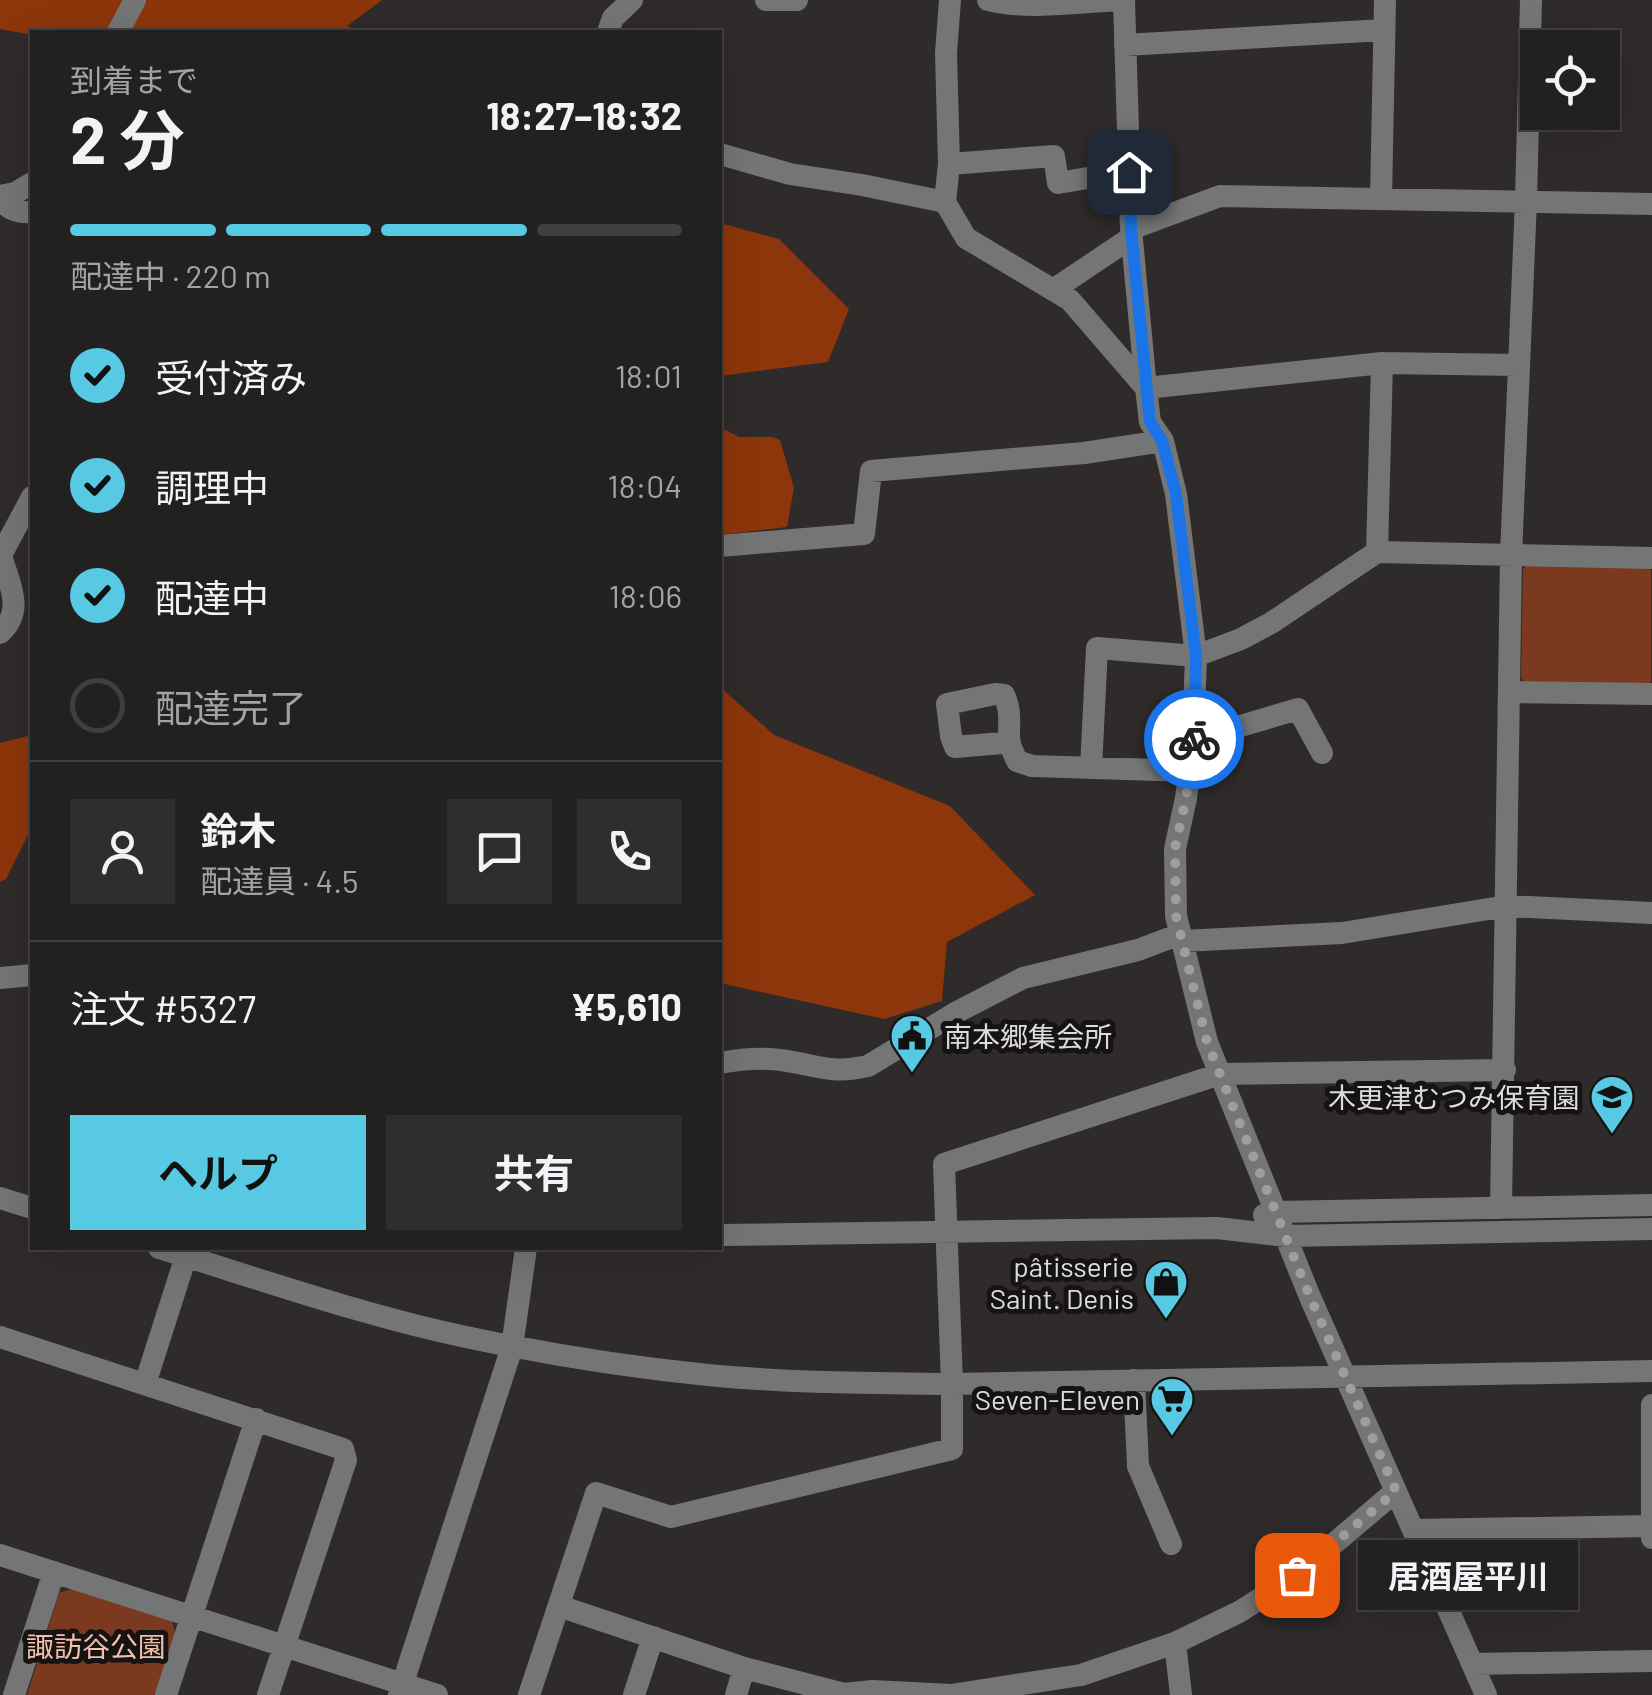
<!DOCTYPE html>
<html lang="ja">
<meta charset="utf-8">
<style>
body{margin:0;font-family:Barlow,"Noto Sans JP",sans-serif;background:#2f2d2d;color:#f1f3f6;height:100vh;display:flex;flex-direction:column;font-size:38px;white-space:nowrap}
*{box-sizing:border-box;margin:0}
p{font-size:32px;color:#a3a3a5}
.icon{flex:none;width:55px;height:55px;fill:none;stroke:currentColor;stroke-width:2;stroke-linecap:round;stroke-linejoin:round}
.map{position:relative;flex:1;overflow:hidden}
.drawer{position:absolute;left:30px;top:30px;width:692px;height:1220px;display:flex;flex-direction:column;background:#232020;border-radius:0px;box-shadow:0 10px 40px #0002,0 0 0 2px #403e3e}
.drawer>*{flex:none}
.fabs{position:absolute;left:1520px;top:30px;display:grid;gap:20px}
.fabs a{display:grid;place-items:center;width:100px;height:100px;border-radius:0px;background:#232020;box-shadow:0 10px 40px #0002,0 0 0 2px #403e3e;font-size:50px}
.pin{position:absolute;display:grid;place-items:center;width:85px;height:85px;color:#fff;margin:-42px;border-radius:20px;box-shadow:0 5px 15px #0006}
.courier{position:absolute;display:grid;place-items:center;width:100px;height:100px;margin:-50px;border:8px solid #1a73e8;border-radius:50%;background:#fff;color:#222;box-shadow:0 2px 12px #0007}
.bubble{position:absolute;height:70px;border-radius:0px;background:#232020;box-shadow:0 10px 40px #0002,0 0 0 2px #403e3e;font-size:32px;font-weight:700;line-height:70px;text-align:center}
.summary em{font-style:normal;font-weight:700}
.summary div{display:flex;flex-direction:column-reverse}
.summary{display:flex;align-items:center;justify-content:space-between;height:170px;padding:0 40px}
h1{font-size:65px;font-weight:700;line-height:75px}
.bar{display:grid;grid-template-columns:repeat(4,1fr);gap:15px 10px;align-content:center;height:120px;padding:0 40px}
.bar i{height:12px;border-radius:8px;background:#403e3e}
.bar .current{background:#57c9e3}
.bar p{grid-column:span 4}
.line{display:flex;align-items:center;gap:25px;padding:0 40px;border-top:2px solid #403e3e}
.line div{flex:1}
.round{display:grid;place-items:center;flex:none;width:105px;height:105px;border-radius:0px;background:#2f2d2d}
ol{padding:0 40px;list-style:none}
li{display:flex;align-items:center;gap:30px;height:110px}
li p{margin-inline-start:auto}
li .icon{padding:10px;border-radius:50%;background:#57c9e3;color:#111;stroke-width:4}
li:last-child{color:#a3a3a5}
li i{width:55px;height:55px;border:5px solid #403e3e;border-radius:50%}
.primary-button{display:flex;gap:20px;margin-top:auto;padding:20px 40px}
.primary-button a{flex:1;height:115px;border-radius:0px;background:#57c9e3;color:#111;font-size:40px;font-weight:700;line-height:115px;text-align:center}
.primary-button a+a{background:#2f2d2d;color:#f1f3f6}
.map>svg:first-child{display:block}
.green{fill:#7b3a20}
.forest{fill:#8d350b}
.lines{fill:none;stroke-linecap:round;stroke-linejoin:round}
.minor{stroke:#747676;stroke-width:22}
.done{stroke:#a19d9d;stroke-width:10;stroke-dasharray:0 18}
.route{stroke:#1a73e8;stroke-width:12}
.labels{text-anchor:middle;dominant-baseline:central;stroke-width:10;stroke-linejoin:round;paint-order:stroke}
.poi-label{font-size:28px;fill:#dedbdb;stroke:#161413;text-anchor:end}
.park-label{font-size:28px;fill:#f2bfac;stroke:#161413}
</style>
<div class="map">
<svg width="1652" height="1695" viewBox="0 0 1652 1695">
<rect width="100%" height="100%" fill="#2f2b2a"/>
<!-- green -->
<path class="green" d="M1531,562L1647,564L1651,571V682L1647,687L1528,686L1521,678L1523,569Z
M74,1588L172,1621L175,1633L155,1695H27L59,1593Z"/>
<!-- forest -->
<path class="forest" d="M0,0H382L347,26L362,32H32V35L0,29Z
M720,223L779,239L849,309L828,362L720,376Z
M720,427L739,437H773L780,440L794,488L787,527L720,535Z
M720,687L774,735L950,806L1035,895L947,942L942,1001L884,1019L720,983Z
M32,735V833H29L6,879L0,882V743Z"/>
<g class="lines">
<!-- minor -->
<path class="minor" d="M766,0H797
M950,0L946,53L949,164L945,202L966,238L1070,300L1146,388L1382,363L1519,365
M988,0C1024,10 1081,2 1119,0
M1124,0L1131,229L1146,388L1150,422L1163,441L1176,494L1196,656L1193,740L1186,798L1175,849L1176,916L1207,1042L1310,1297L1486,1695
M118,32L135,0
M608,32L613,18L632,0
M1125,45L1384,30
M720,154L790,174L862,185L945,202
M949,164L1054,156L1058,183L1129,171
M0,196L15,193L32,183
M0,199C9,210 18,213 32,212
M1381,199L1385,0
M1131,229L1220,196L1652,204
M1053,290L1132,237
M720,546L864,534L871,471L1084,453L1163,441
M1377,552L1382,363
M0,633C26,610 8,582 1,555L32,497
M1510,692L1652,694
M1009,739L1002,743L955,747L951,736L947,704L995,694L1004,695C1011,709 1009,722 1009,737C1009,745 1014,754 1017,761L1032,766L1189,771
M1193,740L1298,709L1322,753
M1091,768L1097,648L1196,656L1241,639L1271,623L1377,552L1652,558
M1182,941L1342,933L1507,906L1652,913
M0,978L32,975
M720,1063C736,1060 754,1058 770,1059C808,1061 825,1076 868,1066L957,1012L1023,978L1138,950L1180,934
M0,1198L32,1208
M1501,1208L1511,555L1526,201L1531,0
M1264,1215L1276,1212L1652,1205
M720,1235L1217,1228L1286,1236L1652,1229
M159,1248C260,1279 362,1315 466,1337C546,1354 627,1367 708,1375C789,1383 871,1383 952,1384L1652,1371
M0,1337L343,1449L346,1460L268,1695
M1134,1380L1138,1466L1171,1544
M145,1384L186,1256
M1413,1530L1652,1526
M1652,1538V1405
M0,1555L437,1695
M559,1606L744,1668L844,1694L872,1691L951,1695L1081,1675L1175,1643L1239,1612L1297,1575L1396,1491
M1175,1643L1181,1695
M1473,1664L1652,1661
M14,1695L54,1572
M166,1695L256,1419
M399,1695L512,1347L526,1248
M529,1695L596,1493L671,1517L952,1449V1384L944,1164L1220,1074L1505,1070
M634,1695L653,1637
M736,1695L744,1668"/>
</g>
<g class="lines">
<!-- done -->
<path class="done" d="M1194,739L1186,798L1175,848L1176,916L1207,1042L1310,1297L1396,1491L1297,1575"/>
<!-- route -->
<path class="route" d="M1129,172L1131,229L1150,422L1162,441L1176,494L1196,656L1194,739"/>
</g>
<!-- icons -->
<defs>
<symbol id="civic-pin" viewBox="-11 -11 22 30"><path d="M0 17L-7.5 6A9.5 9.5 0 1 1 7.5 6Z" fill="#57c9e3" stroke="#161413"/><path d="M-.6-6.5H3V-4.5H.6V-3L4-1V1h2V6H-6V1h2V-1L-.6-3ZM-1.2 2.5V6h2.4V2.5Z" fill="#111"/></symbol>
<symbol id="school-pin" viewBox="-11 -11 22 30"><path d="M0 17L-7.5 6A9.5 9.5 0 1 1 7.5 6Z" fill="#57c9e3" stroke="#161413"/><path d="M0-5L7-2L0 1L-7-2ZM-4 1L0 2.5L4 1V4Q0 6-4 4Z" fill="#111"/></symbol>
<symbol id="shop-pin" viewBox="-11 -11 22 30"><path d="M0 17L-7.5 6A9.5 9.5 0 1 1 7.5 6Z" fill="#57c9e3" stroke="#161413"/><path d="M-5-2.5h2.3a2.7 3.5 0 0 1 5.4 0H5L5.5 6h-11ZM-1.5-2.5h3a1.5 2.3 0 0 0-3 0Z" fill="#111"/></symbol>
<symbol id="supermarket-pin" viewBox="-11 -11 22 30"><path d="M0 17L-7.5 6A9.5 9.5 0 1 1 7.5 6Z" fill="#57c9e3" stroke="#161413"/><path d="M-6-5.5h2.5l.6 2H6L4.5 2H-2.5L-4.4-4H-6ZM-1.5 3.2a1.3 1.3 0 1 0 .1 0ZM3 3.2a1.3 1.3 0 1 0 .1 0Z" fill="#111"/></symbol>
</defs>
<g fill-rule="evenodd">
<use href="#civic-pin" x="887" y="1011" width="50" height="68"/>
<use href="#school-pin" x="1587" y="1072" width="50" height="68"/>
<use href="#shop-pin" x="1141" y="1257" width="50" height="68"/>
<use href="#supermarket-pin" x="1147" y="1374" width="50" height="68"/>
</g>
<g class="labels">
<!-- poi labels -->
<g class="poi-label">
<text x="944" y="1036" text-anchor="start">南本郷集会所</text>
<text x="1580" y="1097">木更津むつみ保育園</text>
<text x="1134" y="1266">pâtisserie<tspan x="1134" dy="32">Saint. Denis</tspan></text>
<text x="1140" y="1399">Seven-Eleven</text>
</g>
<!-- park labels -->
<g class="park-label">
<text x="96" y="1646">諏訪谷公園</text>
</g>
</g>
</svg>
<div class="fabs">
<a><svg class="icon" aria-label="locate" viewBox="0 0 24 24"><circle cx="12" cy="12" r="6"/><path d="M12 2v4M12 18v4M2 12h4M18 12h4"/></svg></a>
</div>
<div class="pin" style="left:1297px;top:1575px;background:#ea580c"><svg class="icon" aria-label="bag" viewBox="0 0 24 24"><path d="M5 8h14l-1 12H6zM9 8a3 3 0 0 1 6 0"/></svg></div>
<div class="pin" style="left:1129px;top:172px;background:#1f2937"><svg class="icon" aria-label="home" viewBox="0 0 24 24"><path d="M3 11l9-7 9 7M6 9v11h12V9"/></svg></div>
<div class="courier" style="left:1194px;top:739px"><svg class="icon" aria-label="bike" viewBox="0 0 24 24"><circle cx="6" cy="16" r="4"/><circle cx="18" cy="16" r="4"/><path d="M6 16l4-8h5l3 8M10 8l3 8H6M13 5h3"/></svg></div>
<div class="bubble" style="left:1358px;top:1540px;width:220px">居酒屋平川</div>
<section class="drawer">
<div class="summary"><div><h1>2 分</h1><p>到着まで</p></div><em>18:27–18:32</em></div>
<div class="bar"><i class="current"></i><i class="current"></i><i class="current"></i><i></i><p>配達中 · 220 m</p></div>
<ol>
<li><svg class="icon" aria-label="check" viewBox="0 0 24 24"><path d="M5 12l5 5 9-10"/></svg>受付済み<p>18:01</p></li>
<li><svg class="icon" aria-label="check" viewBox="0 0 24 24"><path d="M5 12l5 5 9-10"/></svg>調理中<p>18:04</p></li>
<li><svg class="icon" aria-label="check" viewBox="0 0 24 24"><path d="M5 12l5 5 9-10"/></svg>配達中<p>18:06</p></li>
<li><i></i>配達完了</li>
</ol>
<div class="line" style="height:180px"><a class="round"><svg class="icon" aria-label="person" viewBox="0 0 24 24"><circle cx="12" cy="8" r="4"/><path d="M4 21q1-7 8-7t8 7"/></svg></a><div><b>鈴木</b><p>配達員 · 4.5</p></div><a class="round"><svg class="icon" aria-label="chat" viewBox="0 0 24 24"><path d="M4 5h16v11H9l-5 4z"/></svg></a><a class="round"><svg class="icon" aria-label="phone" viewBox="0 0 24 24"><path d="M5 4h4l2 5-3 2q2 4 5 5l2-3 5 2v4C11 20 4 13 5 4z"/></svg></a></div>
<div class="line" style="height:130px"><div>注文 #5327</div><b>¥5,610</b></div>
<div class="primary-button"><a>ヘルプ</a><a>共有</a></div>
</section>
</div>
